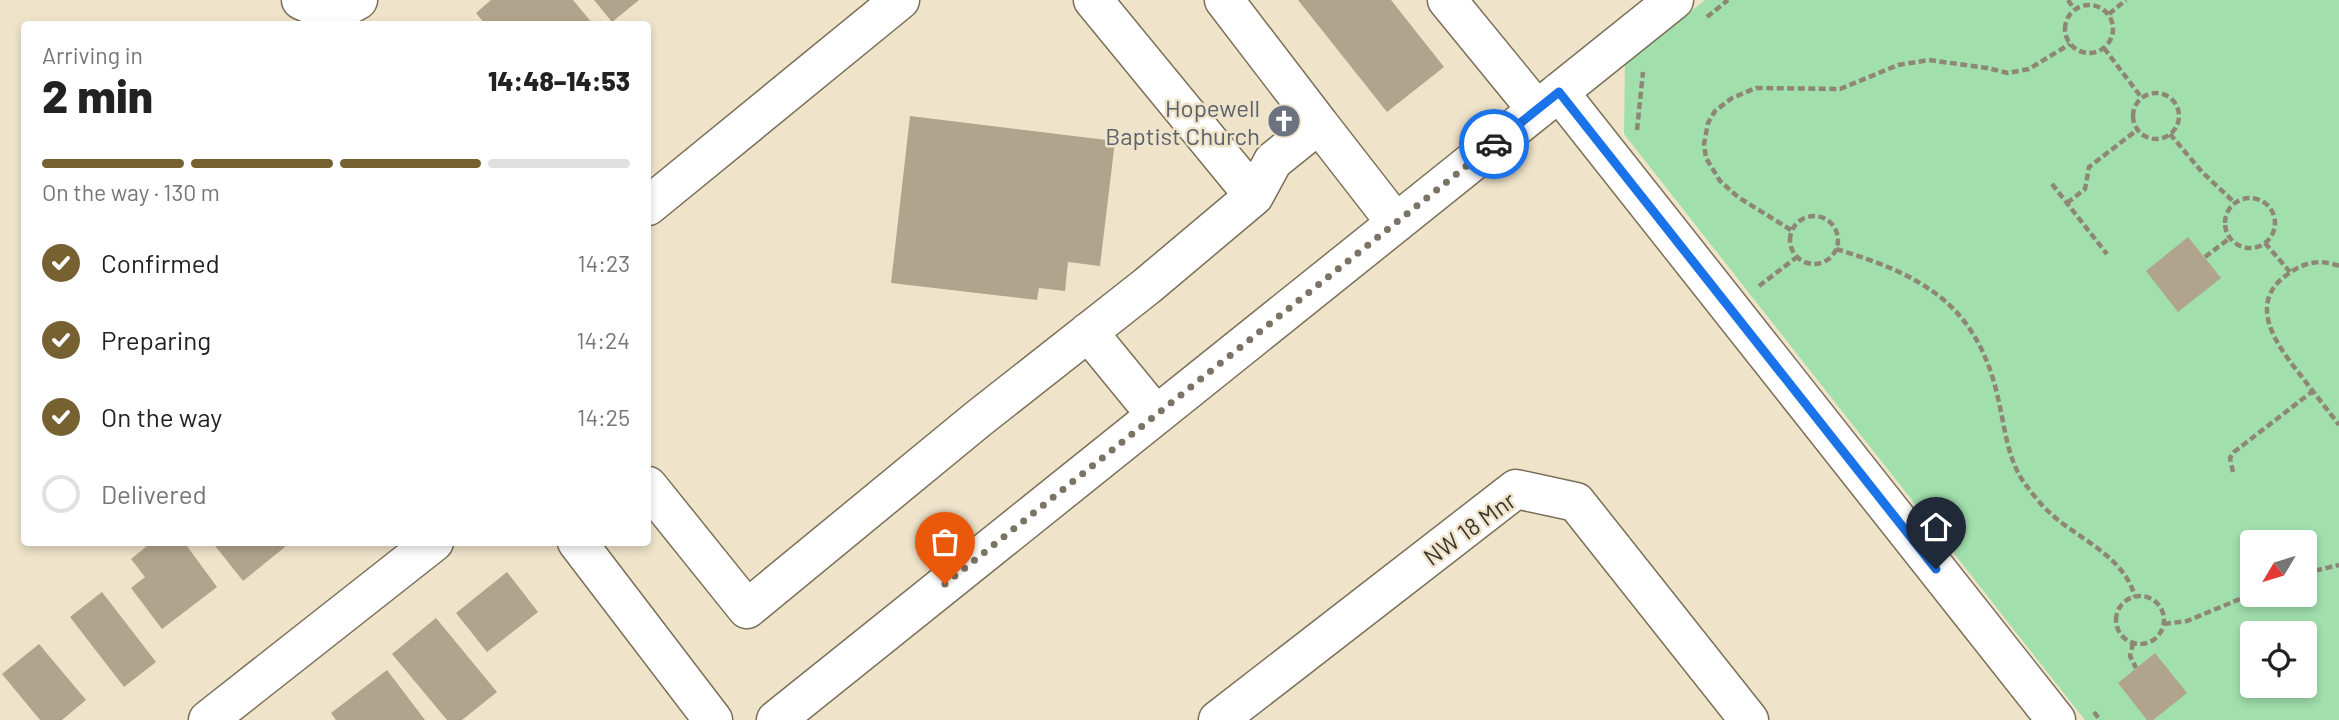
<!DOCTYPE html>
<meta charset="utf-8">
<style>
body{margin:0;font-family:Barlow,sans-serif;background:#f6f6f6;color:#222;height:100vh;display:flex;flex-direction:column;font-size:26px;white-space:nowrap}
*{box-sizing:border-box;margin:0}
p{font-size:23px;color:#767676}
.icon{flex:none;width:38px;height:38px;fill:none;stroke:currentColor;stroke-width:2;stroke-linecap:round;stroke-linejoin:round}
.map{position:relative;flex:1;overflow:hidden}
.details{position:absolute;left:21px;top:21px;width:630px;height:525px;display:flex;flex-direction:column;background:#fff;border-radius:7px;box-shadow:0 4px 10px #0003}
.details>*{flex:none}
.needle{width:46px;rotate:232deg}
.controls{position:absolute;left:2240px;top:530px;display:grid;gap:14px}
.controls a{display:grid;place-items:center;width:77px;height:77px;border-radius:7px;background:#fff;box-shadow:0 4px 10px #0003;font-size:35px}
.pin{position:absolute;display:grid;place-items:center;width:60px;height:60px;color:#fff;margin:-72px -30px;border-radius:50% 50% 50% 0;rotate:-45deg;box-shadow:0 0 7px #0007}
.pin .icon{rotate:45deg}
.courier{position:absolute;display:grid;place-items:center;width:70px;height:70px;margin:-35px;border:5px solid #1a73e8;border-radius:50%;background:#fff;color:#222;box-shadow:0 2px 9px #0007}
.summary em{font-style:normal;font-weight:800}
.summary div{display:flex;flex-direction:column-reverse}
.summary{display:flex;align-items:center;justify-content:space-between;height:119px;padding:0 21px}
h1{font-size:46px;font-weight:800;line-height:52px}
.bar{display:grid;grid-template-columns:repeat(4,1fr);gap:10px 7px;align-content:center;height:84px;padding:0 21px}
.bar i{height:9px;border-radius:5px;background:#e0e0e0}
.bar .selected{background:#776131}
.bar p{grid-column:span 4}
ol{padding:0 21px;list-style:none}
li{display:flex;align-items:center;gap:21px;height:77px}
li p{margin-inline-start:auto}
li .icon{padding:7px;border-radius:50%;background:#776131;color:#fff;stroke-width:4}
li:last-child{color:#767676}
li i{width:38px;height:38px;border:4px solid #e0e0e0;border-radius:50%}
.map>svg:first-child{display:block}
.green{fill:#a1dfad;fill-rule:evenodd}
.building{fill:#b0a48c}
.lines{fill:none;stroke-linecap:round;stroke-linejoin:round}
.minor-casing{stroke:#7a6f58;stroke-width:41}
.path{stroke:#8f8776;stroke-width:4.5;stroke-dasharray:7 3.5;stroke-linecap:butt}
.minor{stroke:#fff;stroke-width:38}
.done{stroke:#7b7465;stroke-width:7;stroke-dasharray:0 12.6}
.route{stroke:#1a73e8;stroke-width:9}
.labels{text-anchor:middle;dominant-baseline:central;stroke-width:5;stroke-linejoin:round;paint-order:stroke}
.worship-label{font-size:24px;fill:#5b616d;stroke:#efe3ca;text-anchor:end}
.street-label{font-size:24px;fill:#3d382e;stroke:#efe3ca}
</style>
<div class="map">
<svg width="2339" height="720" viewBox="0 0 2339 720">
<rect width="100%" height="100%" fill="#efe3ca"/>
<!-- green -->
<path class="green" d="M1705,0H2339V720H2085L1624,134L1625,63ZM2252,542H2305V595H2252ZM2252,634H2305V686H2252Z"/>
<!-- building -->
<path class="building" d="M491,0H573L593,24H485L476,13Z
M594,0H639L612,22Z
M1298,0H1391L1444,67L1387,112Z
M910,116L1115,141L1100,266L1068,262L1065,291L1039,288L1037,300L891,283Z
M2188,237L2221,278L2178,312L2146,271Z
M152,542H184L217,587L162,629L131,588L145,577L131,559Z
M212,542H282L285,547L243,581Z
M507,572L538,612L487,652L456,613Z
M102,592L156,662L124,687L70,617Z
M436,618L497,692L462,720H447L392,654Z
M39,644L86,700L62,720H40L2,674Z
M2155,653L2187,693L2153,720H2147L2118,683Z
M387,670L425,720H336L331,713Z"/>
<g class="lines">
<defs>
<path id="minor" d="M301,0L312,5L347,6L358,0
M1224,0L1319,124L1273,161L1254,196
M1447,0L1537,110
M1559,92L2056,720
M1319,124L1396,223
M648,206L900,0
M1088,332L1156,415
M648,486L747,609L978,419L1147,286L1254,196L1093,0
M577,542L713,720
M208,720L434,542
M776,720L1674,0
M1218,720L1516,489L1576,502L1749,720"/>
</defs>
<!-- minor casing -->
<use href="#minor" class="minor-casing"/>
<!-- path -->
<path class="path" d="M2068,0L2074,9
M2065 29a24 24 0 1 1 48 0a24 24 0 1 1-48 0Z
M2109,14L2126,0
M1707,17L1728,0
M2104,48L2141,97
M2133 116a23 23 0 1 1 46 0a23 23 0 1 1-46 0Z
M1637,130L1643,72
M2170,134L2202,172L2235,203
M2052,184L2107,254
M2225 223a25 25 0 1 1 50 0a25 25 0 1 1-50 0Z
M2067,203L2085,189L2089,167L2137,130
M1790 240a24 24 0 1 1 48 0a24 24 0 1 1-48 0Z
M1791,230L1738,197L1720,181L1706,158L1704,144L1708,123L1715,111L1732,98L1756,88L1840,89L1898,65L1929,60L1987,68L2008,73L2029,69L2070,44
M2265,243L2290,272
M1836,249C1922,275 1977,304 1998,398C2005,427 2007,459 2025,484C2032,493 2041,505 2049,512C2077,539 2124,555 2135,597
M2205,257L2230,238
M2339,266C2320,259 2304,262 2288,274C2244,304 2279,348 2302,377C2314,393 2327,409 2339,425
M1759,286L1797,257
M2233,472L2230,458L2234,452L2313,391
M2305,573L2339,565
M2116 620a24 24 0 1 1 48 0a24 24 0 1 1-48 0Z
M2164,624L2187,621L2252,594
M2133,643L2130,656L2136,668
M2094,712L2100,720"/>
<!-- minor -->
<use href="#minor" class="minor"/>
</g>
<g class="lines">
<!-- done -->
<path class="done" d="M945,584L1494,144"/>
<!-- route -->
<path class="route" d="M1494,144L1559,92L1936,569"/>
</g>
<!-- icons -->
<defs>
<symbol id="church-disc" viewBox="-11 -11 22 22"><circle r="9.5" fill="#6b7280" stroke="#efe3ca"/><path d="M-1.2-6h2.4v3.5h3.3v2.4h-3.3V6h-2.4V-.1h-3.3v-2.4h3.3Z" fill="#fff"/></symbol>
</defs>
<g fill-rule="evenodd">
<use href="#church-disc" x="1265" y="102" width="38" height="38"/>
</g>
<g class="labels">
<!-- worship labels -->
<g class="worship-label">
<text x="1260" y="107">Hopewell<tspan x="1260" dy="28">Baptist Church</tspan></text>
</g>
<!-- street labels -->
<g class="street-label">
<text transform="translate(1469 528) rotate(-36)">NW 18 Mnr</text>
</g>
</g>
</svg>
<div class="controls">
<a><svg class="needle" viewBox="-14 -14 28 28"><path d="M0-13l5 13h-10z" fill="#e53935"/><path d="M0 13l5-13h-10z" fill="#767676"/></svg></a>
<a><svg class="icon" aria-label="locate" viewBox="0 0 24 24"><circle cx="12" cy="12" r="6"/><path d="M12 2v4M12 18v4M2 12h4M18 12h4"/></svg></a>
</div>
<div class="pin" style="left:945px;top:584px;background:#ea580c"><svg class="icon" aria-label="bag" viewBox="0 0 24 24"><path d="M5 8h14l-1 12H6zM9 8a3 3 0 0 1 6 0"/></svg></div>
<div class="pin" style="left:1936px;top:569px;background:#1f2937"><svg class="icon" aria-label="home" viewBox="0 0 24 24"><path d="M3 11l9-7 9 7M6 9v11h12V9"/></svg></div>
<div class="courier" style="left:1494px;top:144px"><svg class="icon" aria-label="car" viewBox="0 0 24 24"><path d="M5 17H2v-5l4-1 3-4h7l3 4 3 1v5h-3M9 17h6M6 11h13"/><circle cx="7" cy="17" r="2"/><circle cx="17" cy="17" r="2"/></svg></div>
<section class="details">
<div class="summary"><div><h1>2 min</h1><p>Arriving in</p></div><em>14:48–14:53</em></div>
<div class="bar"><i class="selected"></i><i class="selected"></i><i class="selected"></i><i></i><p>On the way · 130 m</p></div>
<ol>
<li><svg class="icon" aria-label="check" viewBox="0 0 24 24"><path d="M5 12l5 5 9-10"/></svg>Confirmed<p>14:23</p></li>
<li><svg class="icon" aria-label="check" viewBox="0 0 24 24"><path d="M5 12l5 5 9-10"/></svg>Preparing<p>14:24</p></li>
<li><svg class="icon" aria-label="check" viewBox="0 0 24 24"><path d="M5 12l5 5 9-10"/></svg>On the way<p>14:25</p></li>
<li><i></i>Delivered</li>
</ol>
</section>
</div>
